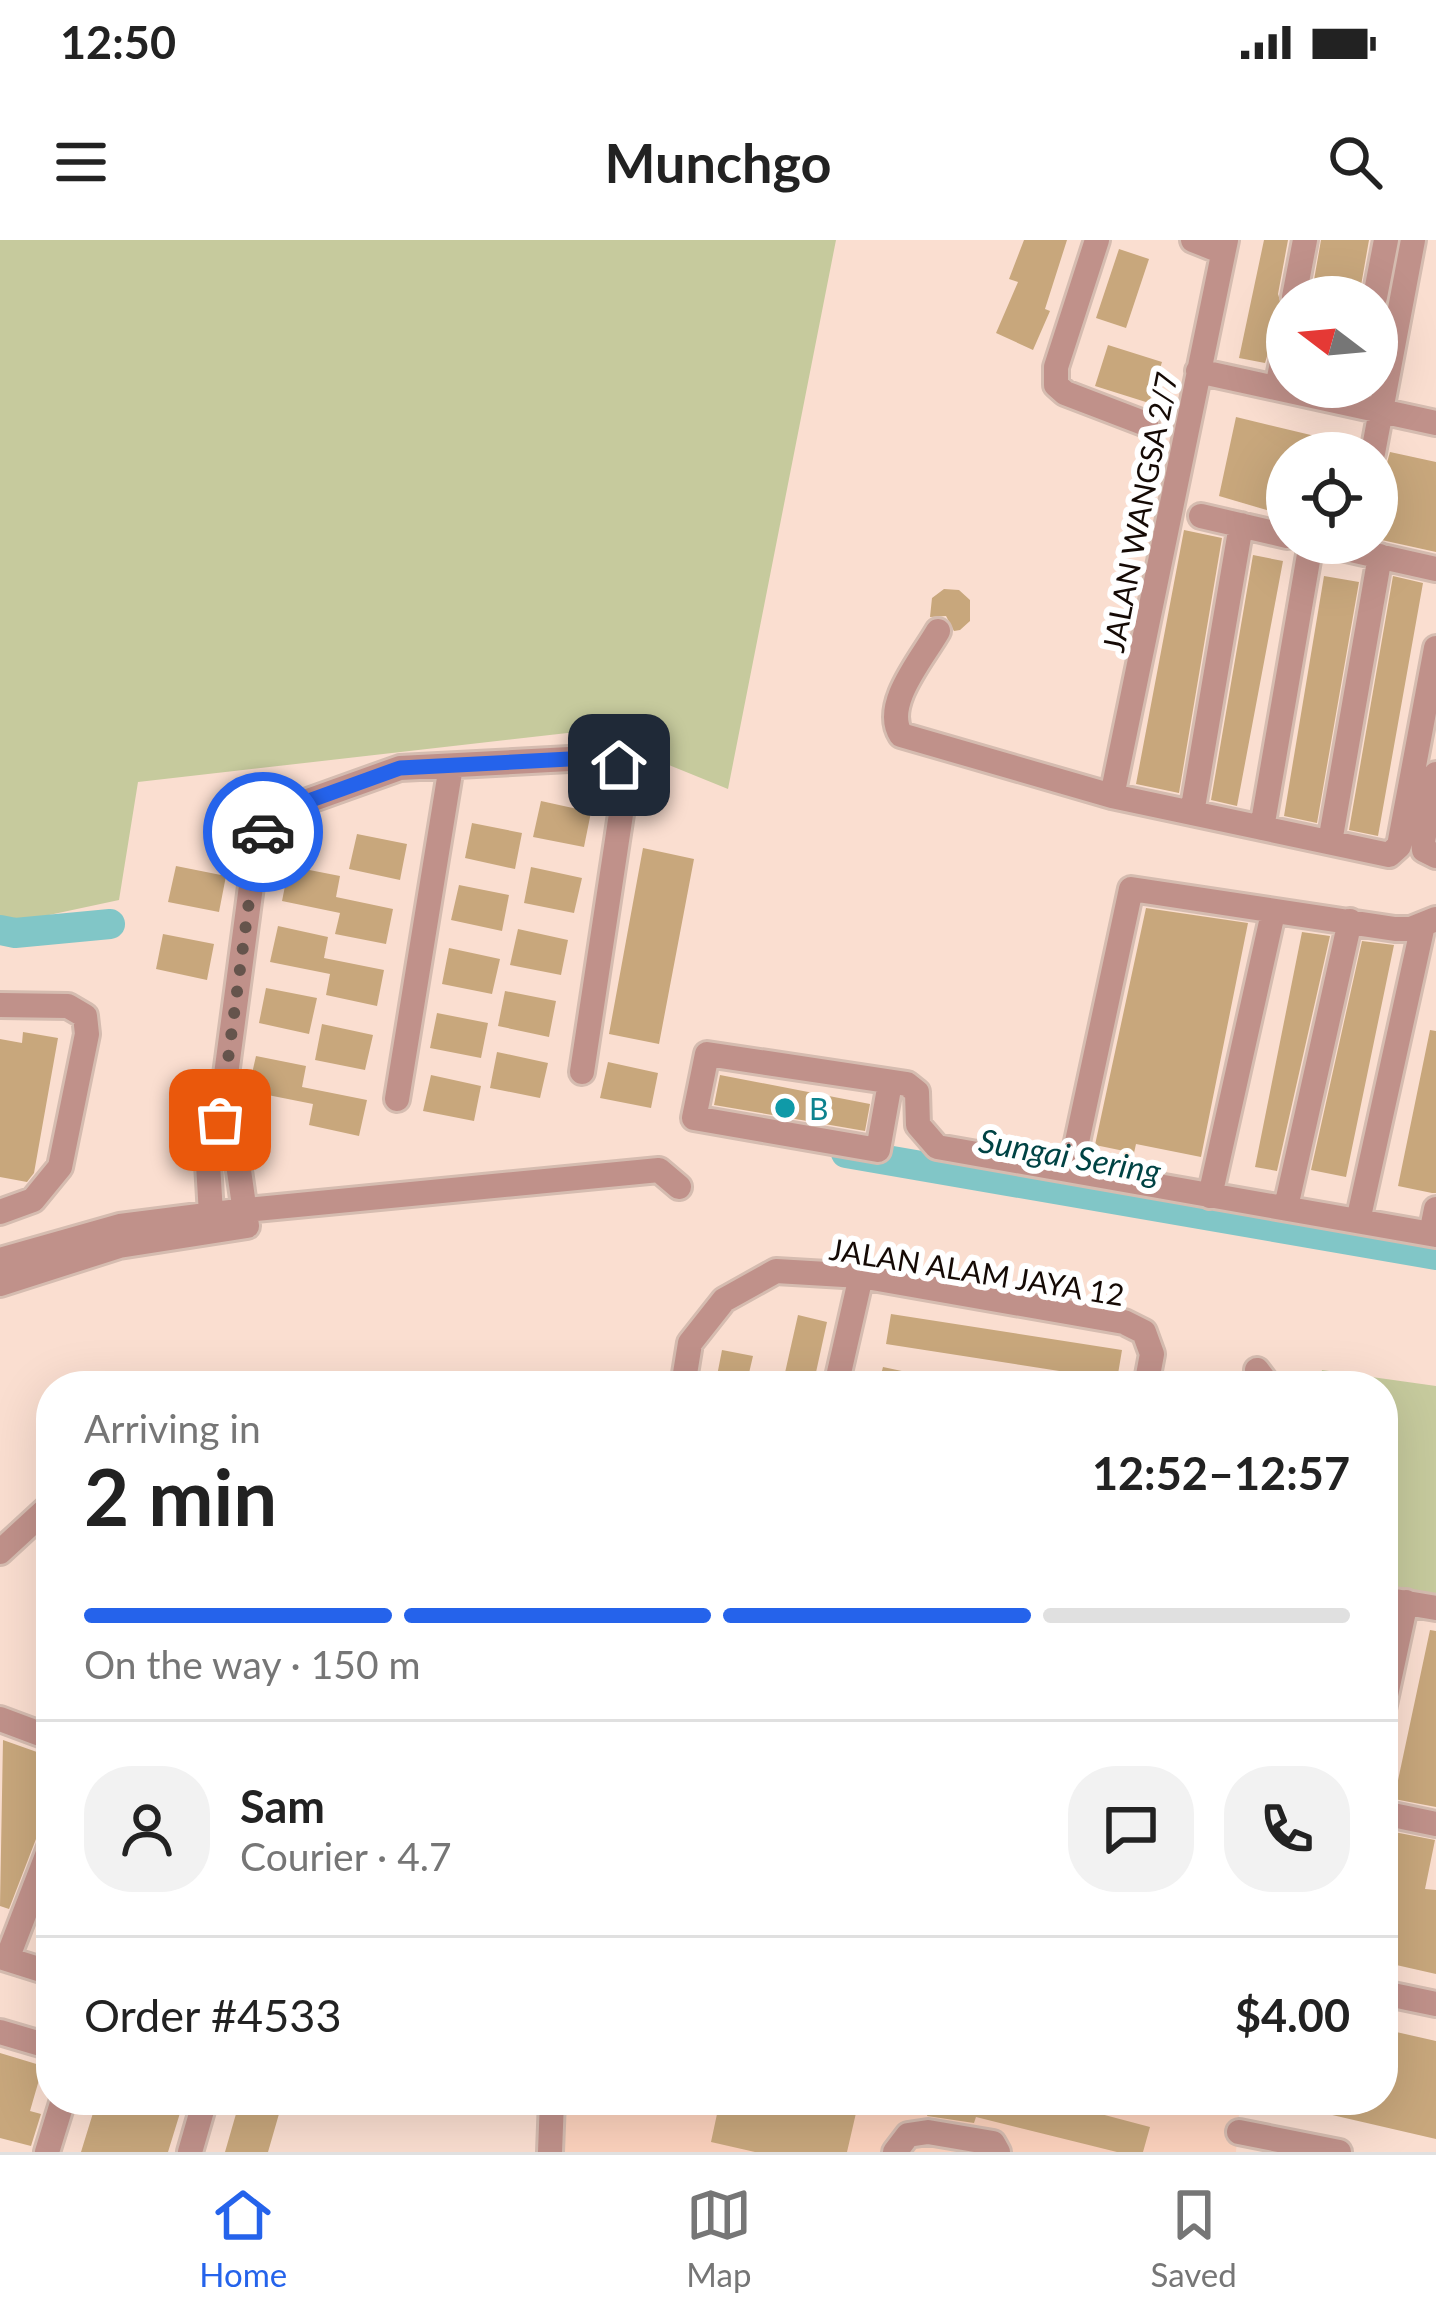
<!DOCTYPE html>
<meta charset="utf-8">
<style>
body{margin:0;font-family:Lato,sans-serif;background:#f2f2f2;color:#222;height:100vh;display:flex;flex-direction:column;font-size:45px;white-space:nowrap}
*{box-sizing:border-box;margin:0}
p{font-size:39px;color:#767676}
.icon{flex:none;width:66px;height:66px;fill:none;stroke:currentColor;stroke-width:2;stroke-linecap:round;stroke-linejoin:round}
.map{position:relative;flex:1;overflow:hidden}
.drawer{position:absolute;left:36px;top:1131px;width:1362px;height:744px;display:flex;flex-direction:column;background:#fff;border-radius:48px;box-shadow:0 12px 48px #0002}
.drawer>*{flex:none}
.needle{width:78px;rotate:286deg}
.tools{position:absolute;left:1266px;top:36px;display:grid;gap:24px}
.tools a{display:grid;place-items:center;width:132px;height:132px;border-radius:50%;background:#fff;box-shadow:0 12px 48px #0002;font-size:60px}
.pin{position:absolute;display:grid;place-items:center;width:102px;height:102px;color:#fff;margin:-51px;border-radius:24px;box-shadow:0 6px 18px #0006}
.courier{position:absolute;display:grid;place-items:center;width:120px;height:120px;margin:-60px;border:9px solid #2563eb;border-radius:50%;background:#fff;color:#222;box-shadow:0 3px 15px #0007}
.headline em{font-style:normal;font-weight:700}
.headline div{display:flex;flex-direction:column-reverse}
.headline{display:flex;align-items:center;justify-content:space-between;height:204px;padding:0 48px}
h1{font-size:78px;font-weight:700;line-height:90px}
.bar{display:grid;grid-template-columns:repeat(4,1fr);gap:18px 12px;align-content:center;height:144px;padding:0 48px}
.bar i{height:15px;border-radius:9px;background:#e0e0e0}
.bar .selected{background:#2563eb}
.bar p{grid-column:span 4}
.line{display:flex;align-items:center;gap:30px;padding:0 48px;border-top:3px solid #e0e0e0}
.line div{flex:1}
.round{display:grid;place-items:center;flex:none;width:126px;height:126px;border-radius:48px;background:#f2f2f2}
.status{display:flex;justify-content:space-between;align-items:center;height:84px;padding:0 60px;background:#fff;direction:ltr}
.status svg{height:33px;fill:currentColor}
header{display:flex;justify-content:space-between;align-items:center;height:156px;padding:0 48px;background:#fff;font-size:54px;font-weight:700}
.menu{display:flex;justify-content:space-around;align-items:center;height:168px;border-top:3px solid #e0e0e0;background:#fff;font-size:33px;color:#767676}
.menu a{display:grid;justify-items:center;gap:6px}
.menu .selected{color:#2563eb}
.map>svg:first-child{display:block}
.built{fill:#fcd2bd}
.green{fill:#c6ca9d}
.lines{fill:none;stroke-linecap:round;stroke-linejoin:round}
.river{stroke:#81c6c7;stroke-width:30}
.building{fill:#c8a77c}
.minor-casing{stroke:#d5bcb0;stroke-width:30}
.minor{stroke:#c0918a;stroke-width:24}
.done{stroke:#65544c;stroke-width:12;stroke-dasharray:0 21.6}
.route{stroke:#2563eb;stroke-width:15}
.culture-dot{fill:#0f9aa8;stroke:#fff;stroke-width:4.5}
.labels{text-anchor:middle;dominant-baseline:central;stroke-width:12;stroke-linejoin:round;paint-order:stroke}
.street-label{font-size:30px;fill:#150a05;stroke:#fff}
.culture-label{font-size:30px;fill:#0d838f;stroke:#fff;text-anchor:start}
.water-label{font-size:33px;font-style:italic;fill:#004344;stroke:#fff}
</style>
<div class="status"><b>12:50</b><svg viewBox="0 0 49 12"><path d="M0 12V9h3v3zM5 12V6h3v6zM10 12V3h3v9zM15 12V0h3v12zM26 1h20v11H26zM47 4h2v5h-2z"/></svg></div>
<header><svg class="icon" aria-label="menu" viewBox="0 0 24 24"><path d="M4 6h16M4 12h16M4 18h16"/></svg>Munchgo<svg class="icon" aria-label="search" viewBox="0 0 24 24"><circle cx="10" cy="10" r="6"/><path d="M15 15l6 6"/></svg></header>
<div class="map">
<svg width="1436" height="1912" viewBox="0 0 1436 1912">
<rect width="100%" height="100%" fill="#faded0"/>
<!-- built -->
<path class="built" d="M543,1860H1240L1236,1912H539Z"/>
<!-- green -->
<path class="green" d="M0,0H836L728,549L585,491L138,542L119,660L21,681L0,680Z
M1322,1130L1436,1146V1354L1383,1346V1146H1319Z"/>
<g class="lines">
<!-- river -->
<path class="river" d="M0,690L15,693L110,684
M846,913L1436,1015"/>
</g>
<!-- building -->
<path class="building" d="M1024,0H1067L1045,69L1050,71L1033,110L996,93L1018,42L1009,39Z
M1264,0H1288L1278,54L1282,67L1265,123L1239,118Z
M1321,0H1369L1359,57H1311Z
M1119,9L1149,19L1126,88L1096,78Z
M1108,105L1162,122L1149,163L1095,146Z
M1236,177L1357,206V213H1287V276L1219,256Z
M1390,212L1436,222V312L1377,299V258Z
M1184,290L1222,298L1179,553L1136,544Z
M1253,315L1283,321L1237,566L1211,560Z
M1324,336L1359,342L1317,583L1284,576Z
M1393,336L1423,343L1378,596L1349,590Z
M944,349L959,350L970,360V381L960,390L954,391L946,376L930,377L932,358Z
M541,561L591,572L584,607L533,597Z
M472,583L522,593L515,629L465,618Z
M357,594L407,604L400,640L349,629Z
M643,608L694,619L659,804L609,794Z
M176,626L226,636L219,672L168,662Z
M289,626L340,636L336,657L393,669L386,704L335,694L340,673L282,661Z
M531,627L582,638L574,673L524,663Z
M459,645L509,655L502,691L451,680Z
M1146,668L1248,683L1201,917L1136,904L1134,913L1095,905Z
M278,686L328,697L324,718L384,730L377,766L326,755L330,734L270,722Z
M518,689L568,700L561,735L510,725Z
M1302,692L1330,696L1277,931L1255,927Z
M163,694L214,704L207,740L156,729Z
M1362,701L1394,705L1346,937L1311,930Z
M449,708L500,719L492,754L442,744Z
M266,748L317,758L309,794L259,783Z
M505,751L556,761L549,797L498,786Z
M437,773L488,783L481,818L430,808Z
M322,784L373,795L365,830L315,820Z
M1430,790L1436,791V953H1432L1398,946Z
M23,792L58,798L34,933L27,942L0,937V799L22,803Z
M497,812L548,823L540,858L490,848Z
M256,816L306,826L302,847L367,860L359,896L309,885L313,864L248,851Z
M608,822L658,833L651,868L600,858Z
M431,835L481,846L474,881L423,871Z
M720,835L870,864L865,891L714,865Z
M891,1074L1122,1110L1117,1140L886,1104Z
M798,1075L827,1082L813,1146H782Z
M722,1110L753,1116L746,1146H715Z
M883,1127L944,1140V1146H878Z
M1430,1390L1436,1391V1567L1394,1559Z
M3,1500L51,1517V1572L44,1590L36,1599L9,1669L0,1666Z
M1389,1591L1435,1600L1425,1649L1436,1650V1734L1383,1722V1620Z
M1383,1789L1436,1801V1899L1289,1865L1290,1860H1383Z
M0,1813L43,1826L30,1871L41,1874L31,1906L0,1898Z
M97,1860H184L168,1912H81Z
M240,1860H283L268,1912H225Z
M720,1860H779L818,1869L819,1860H859L847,1912H755L711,1902Z
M931,1860H1048L1150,1887L1143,1912H1117L976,1877L974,1883L927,1876Z"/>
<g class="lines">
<defs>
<path id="minor" d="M1097,0L1056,127V145L1065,153L1146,184
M1193,0L1223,12
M1294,57L1305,0
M1375,57L1386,0
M1198,131L1436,183
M1277,148L1287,97
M1373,213L1413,0
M1201,276L1287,296
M1320,303L1436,329
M938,391C922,419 882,465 901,495L1112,556L1389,615L1399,606L1436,408
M1436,534L1423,601L1424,610L1436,616
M1112,556L1226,0
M1192,573L1241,285
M1262,588L1311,303
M1330,602L1380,316
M0,765L68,766L85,776L87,794L60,927L33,960L0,972
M890,843L878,910L694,878L707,814L907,844L917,852L918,885L937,907L1436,995
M397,859L451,526
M1071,930L1131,649L1395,689H1411L1436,679
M1210,956L1273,673
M1286,967L1350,681
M1358,981L1423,685
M212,991L207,907L220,880L257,601L277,572L400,528L607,517L619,525L626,541L582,832
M1431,994L1436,969
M0,1020L120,986L246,970L659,930L679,947
M0,1044L119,1006L247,986L235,903L220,880
M1257,1130L1269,1146
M683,1146L690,1103L724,1060L776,1031L861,1036L1124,1082L1144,1092L1152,1114L1146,1146
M836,1146L861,1036
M0,1312L51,1265
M1383,1359L1436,1368
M1383,1469L1406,1362
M0,1479L51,1498
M1383,1573L1436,1584
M0,1717L51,1733
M7,1719L51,1605
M1383,1753L1436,1764
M0,1792L51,1807
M1239,1892L1339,1912
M47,1912L63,1860
M190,1912L205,1860
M550,1912L552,1860
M895,1912L908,1895L928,1892L993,1903L998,1912"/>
</defs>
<!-- minor casing -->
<use href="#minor" class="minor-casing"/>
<!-- minor -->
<use href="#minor" class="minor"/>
</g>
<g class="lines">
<!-- done -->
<path class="done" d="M220,880L257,601L263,592"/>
<!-- route -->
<path class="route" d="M263,592L278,572L400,528L607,517L619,525"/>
</g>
<!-- markers -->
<circle class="culture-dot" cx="785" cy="868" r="12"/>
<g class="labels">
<!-- street labels -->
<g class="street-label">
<text transform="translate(1139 272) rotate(-79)">JALAN WANGSA 2/7</text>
<text transform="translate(977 1031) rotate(9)">JALAN ALAM JAYA 12</text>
</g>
<!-- culture labels -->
<g class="culture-label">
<text x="809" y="868">B</text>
</g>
<!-- water labels -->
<g class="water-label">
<text transform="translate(1070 915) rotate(10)">Sungai Sering</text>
</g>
</g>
</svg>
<div class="tools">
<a><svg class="needle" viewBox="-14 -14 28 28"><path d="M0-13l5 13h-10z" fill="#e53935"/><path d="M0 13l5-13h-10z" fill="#767676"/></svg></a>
<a><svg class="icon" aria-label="locate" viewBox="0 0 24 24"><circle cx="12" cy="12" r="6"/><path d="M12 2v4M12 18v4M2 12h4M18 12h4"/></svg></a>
</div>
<div class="pin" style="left:220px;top:880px;background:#ea580c"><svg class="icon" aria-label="bag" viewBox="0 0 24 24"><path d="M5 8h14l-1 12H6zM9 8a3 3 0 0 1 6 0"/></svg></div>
<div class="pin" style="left:619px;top:525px;background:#1f2937"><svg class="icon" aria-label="home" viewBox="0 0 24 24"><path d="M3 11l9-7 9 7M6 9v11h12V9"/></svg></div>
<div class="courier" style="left:263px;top:592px"><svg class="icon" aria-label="car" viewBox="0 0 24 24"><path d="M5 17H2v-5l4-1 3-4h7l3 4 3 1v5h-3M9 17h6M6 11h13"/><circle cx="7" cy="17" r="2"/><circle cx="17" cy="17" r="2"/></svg></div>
<section class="drawer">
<div class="headline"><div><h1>2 min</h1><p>Arriving in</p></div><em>12:52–12:57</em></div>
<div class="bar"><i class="selected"></i><i class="selected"></i><i class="selected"></i><i></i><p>On the way · 150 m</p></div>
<div class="line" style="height:216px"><a class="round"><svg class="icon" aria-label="person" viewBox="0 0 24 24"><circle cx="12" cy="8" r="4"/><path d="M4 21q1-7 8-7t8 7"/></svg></a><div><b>Sam</b><p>Courier · 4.7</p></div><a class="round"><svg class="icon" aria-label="chat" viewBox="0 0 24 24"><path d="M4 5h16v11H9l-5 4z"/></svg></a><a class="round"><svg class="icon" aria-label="phone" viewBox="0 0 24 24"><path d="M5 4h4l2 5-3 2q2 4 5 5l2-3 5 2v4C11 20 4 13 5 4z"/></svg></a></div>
<div class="line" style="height:156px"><div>Order #4533</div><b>$4.00</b></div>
</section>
</div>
<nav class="menu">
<a class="selected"><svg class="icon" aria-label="home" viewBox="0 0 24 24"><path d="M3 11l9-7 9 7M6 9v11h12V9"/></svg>Home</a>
<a><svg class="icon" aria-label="map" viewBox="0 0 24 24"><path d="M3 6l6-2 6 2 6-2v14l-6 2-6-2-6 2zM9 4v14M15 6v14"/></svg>Map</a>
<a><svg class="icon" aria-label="saved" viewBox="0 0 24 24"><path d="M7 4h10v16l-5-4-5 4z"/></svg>Saved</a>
</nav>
